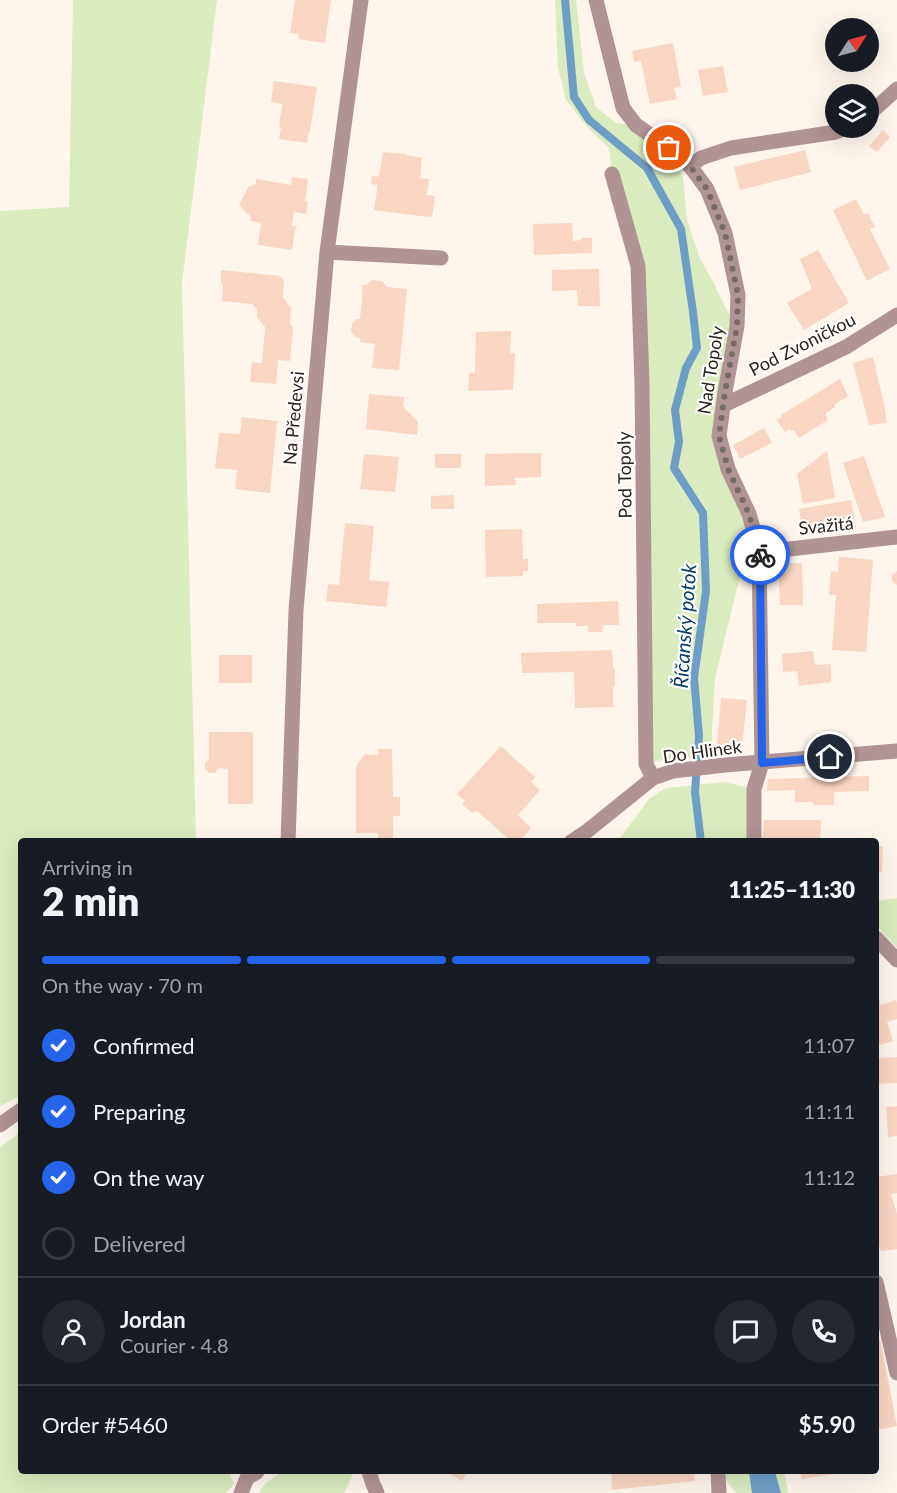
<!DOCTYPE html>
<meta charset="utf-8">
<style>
body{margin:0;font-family:Lato,sans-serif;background:#242831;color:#f1f3f6;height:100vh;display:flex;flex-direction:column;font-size:22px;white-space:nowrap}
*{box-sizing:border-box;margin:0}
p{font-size:20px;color:#9ea1a6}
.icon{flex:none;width:33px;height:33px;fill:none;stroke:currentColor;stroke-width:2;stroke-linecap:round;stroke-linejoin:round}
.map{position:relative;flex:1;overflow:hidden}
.side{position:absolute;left:18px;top:838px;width:861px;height:636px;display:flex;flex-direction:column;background:#171b24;border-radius:6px;box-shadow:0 6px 24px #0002}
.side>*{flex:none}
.needle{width:39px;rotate:54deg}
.controls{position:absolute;left:825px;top:18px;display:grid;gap:12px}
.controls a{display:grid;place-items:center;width:54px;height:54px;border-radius:50%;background:#171b24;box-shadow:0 6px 24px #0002;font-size:30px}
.pin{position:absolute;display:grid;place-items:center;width:51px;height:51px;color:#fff;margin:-26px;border:3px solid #fff;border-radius:50%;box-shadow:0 2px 6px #0007}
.courier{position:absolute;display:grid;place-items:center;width:60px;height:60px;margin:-30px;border:4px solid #2563eb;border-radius:50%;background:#fff;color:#222;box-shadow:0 2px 8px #0007}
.head em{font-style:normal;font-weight:800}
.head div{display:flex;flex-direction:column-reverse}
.head{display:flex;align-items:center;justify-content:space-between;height:102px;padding:0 24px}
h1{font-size:39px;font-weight:800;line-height:45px}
.bar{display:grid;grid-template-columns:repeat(4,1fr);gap:9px 6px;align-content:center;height:72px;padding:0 24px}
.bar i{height:8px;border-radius:4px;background:#363941}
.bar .current{background:#2563eb}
.bar p{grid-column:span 4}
.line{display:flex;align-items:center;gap:15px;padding:0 24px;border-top:2px solid #363941}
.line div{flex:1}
.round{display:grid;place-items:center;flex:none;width:63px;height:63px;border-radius:32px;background:#242831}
ol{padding:0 24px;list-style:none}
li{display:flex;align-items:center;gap:18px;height:66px}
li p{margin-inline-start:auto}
li .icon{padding:6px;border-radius:50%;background:#2563eb;color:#fff;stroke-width:4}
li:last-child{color:#9ea1a6}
li i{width:33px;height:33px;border:3px solid #363941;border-radius:50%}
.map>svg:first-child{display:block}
.green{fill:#daebc0}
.water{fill:#709dc5}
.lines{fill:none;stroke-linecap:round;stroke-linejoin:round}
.stream{stroke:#709dc5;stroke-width:8}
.building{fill:#f9d6c3}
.street{stroke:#b09394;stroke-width:15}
.done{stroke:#746c64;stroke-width:6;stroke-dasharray:0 10.8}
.route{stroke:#2563eb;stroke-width:8}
.labels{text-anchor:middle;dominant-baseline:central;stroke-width:4.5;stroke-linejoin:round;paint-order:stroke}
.street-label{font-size:18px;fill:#2a221b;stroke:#fff}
.water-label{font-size:20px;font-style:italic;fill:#053c63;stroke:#fff}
</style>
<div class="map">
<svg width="897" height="1493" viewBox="0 0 897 1493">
<rect width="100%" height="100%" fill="#fef5ed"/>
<!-- green -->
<path class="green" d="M73,0H217L182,283L196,841L21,842V1095L0,1106V211L69,207Z
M555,0H576L584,73L596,107L616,123L636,125L669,148L683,178L687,220L700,259L714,283L724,305L737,326L719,436L759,550L739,581L725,637L715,679L712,732L713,754L668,759L646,764L638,266L612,174L609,148L587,127L566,100L558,68Z
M724,782L754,789V841L617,842L649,799L666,788Z
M897,898V948L876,925V901Z
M21,1132V1472H229L234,1484L226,1493H0V1147Z
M281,1472H354L344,1493H259L266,1483Z
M726,1472H784L788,1493H736L726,1480Z"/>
<!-- water -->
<path class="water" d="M749,1472H775L781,1493H752Z"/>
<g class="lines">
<!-- stream -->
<path class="stream" d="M565,0L574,97L589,120L647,168L681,229L693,312L697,348L686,368L675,410L679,442L674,468L703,513L706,591L694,678L699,736L695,792L701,842"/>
</g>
<!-- building -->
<path class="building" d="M295,0H331L325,43L298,39L299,34L290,33Z
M673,43L681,87L674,88L677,99L650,104L641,61L634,62L632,51Z
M723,66L728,92L703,96L698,70Z
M274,81L317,87L310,131H309L307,143L279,139L281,127H279L282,104L271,102Z
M883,130L890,137L877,152L869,146Z
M805,150L811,172L740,190L734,167Z
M383,152L406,154V155L422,158L420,178L429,179L427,195L435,196L432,216L428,217L374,210L377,190V185L371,184L372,176L378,177L380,172Z
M292,177L308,179L305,201L308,202L306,214L294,212L292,226H296L292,250L258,245L261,223L250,221L251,217L239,205L249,186L256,184V179L291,185Z
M856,199L864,215L868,213L875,227L870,229L890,269L867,281L833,210Z
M572,223L573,241L581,240V238H592V253L534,255L533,224Z
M818,250L849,303L804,330L787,303L812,289L800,259Z
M599,269L600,306H578L577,290L552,291V270Z
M221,270L280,276L284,281L283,298L291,308L290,324L293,328L290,361L278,360L276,384L250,382L252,362L262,363L265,327L257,317V310L252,304L222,301L223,286L221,282Z
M372,280L382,281L387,287L407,289L399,370L372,368L375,344L360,342V338L355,337L351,331L352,324L357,319H360L363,285H366Z
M511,331L510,353H515L513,390L468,391L469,373H475L476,332Z
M873,357L885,409L887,423L869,425L853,363Z
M840,379L848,396L834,405L835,407L825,414L828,420L799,438L794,430L791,431L790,429L785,432L777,420L782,417L781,415Z
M369,394L404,397L403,406L418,422L417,435L366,429Z
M242,417L277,421L270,493L235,489L237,470L215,468L219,433L240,434Z
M764,428L772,443L740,459L733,445Z
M827,451L835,498L803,504L797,474Z
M541,453V477L515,478L516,485L485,486V454Z
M364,454L399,457L395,492L360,489Z
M435,454H461V468H435Z
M864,456L885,517L863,522L843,463Z
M454,495V509H431V496Z
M851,500L856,528L803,536L799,509Z
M345,523L374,526L369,580L389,582L386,607L326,601L328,584L339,585Z
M522,529L523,559H528V571H523V576L486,577L485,530Z
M839,557L873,560L866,652L832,650L836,595H829L831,571L838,572Z
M802,563L803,605H780L778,564Z
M897,571V585L892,581V575Z
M618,601L619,625H603L602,632H588V626H576V623H537V604Z
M612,650L613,668L615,669V687H613V707L575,708L574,672L522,673L521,653Z
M813,651L815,665L831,664V682L799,686L797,671L783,672L782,654Z
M219,655H252V683H219Z
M721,698L747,700L742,747L717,745Z
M209,732H253V804H228V769L219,768L215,773H209L205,769V763L209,759Z
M501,746L535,777L531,782L540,790L518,815L531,828L519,842H512L477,811L472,813L462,804L465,801L457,794Z
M378,749H392L393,797H400V816H393V838H378V833H356V766L365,754L378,755Z
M869,776V791L834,792V805H813V802H795V790L767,791L768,779Z
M764,820H821L820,842H762Z
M876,846H883L882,872H876Z
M876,991L881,1005L896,1000L897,1003V1019L887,1022L893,1041L876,1046Z
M897,1057V1083L876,1084V1058Z
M897,1106V1136L888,1137L886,1107Z
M897,1174V1193L891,1194L897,1214V1249L881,1251L876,1236V1177Z
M880,1339L897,1426L876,1430V1340Z
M446,1472H467L462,1481Z
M611,1472H694L695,1481L612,1490Z
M800,1472H841V1473L802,1479Z"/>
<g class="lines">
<!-- street -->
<path class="street" d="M596,0L623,108L636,125L669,148L690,166L707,189L725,233L738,295L737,326L725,392L719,436L728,469L749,514L759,550L762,763L754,789V842
M868,115L897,89
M690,166L701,158L731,148L836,132L847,128
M612,174L638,266L642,383L646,764L653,778
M327,252L441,258
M724,405L846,347L897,315
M759,550L771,551L897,537
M288,842L296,610L327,252L361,0
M571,842L586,832L653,778L673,771L725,765L897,751
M876,938L897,960
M0,1125L21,1110
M876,1282L897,1373
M369,1472L373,1484L377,1493
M718,1472L719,1493
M241,1493L247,1478L257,1472"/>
</g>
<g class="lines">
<!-- done -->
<path class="done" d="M669,148L690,166L707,189L725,233L738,295L737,326L725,392L719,436L728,469L749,514L759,550L760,555"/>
<!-- route -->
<path class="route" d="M760,555L762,763L830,757"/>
</g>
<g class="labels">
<!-- street labels -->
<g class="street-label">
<text transform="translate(802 344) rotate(-27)">Pod Zvoničkou</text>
<text transform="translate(710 370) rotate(-81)">Nad Topoly</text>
<text transform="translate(293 418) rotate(-85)">Na Předevsi</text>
<text transform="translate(624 475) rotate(-91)">Pod Topoly</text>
<text transform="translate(826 525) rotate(-6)">Svažitá</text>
<text transform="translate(702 751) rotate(-8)">Do Hlinek</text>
</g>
<!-- water labels -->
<g class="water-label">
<text transform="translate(684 626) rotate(-86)">Říčanský potok</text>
</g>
</g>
</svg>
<div class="controls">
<a><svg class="needle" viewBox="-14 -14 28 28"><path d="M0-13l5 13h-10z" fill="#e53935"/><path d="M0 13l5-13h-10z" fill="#9ea1a6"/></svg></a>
<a><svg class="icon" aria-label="layers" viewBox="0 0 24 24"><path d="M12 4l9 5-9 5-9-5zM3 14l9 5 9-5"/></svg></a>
</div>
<div class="pin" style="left:669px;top:148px;background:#ea580c"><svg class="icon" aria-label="bag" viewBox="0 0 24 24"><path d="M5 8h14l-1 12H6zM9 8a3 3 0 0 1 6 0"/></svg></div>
<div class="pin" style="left:830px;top:757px;background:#1f2937"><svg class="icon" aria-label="home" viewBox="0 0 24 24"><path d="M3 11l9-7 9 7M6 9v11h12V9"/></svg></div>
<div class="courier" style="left:760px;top:555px"><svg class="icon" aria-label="bike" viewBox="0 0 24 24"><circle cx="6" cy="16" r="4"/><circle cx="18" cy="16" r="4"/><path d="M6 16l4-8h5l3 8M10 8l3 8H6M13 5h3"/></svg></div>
<section class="side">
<div class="head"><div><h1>2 min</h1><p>Arriving in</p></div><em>11:25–11:30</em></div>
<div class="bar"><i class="current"></i><i class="current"></i><i class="current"></i><i></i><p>On the way · 70 m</p></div>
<ol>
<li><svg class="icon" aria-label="check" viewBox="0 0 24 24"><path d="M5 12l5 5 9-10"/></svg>Confirmed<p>11:07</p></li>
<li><svg class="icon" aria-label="check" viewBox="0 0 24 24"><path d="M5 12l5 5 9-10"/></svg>Preparing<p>11:11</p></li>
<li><svg class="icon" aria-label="check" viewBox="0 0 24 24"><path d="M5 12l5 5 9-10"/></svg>On the way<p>11:12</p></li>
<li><i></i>Delivered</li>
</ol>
<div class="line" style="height:108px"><a class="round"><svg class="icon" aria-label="person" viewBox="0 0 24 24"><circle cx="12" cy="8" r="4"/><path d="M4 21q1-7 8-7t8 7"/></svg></a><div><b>Jordan</b><p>Courier · 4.8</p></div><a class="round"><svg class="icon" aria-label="chat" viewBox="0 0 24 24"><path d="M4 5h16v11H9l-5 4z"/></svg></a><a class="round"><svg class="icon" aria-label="phone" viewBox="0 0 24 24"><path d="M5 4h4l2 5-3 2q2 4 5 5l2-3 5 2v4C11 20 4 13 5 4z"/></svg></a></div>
<div class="line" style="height:78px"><div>Order #5460</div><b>$5.90</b></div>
</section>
</div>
